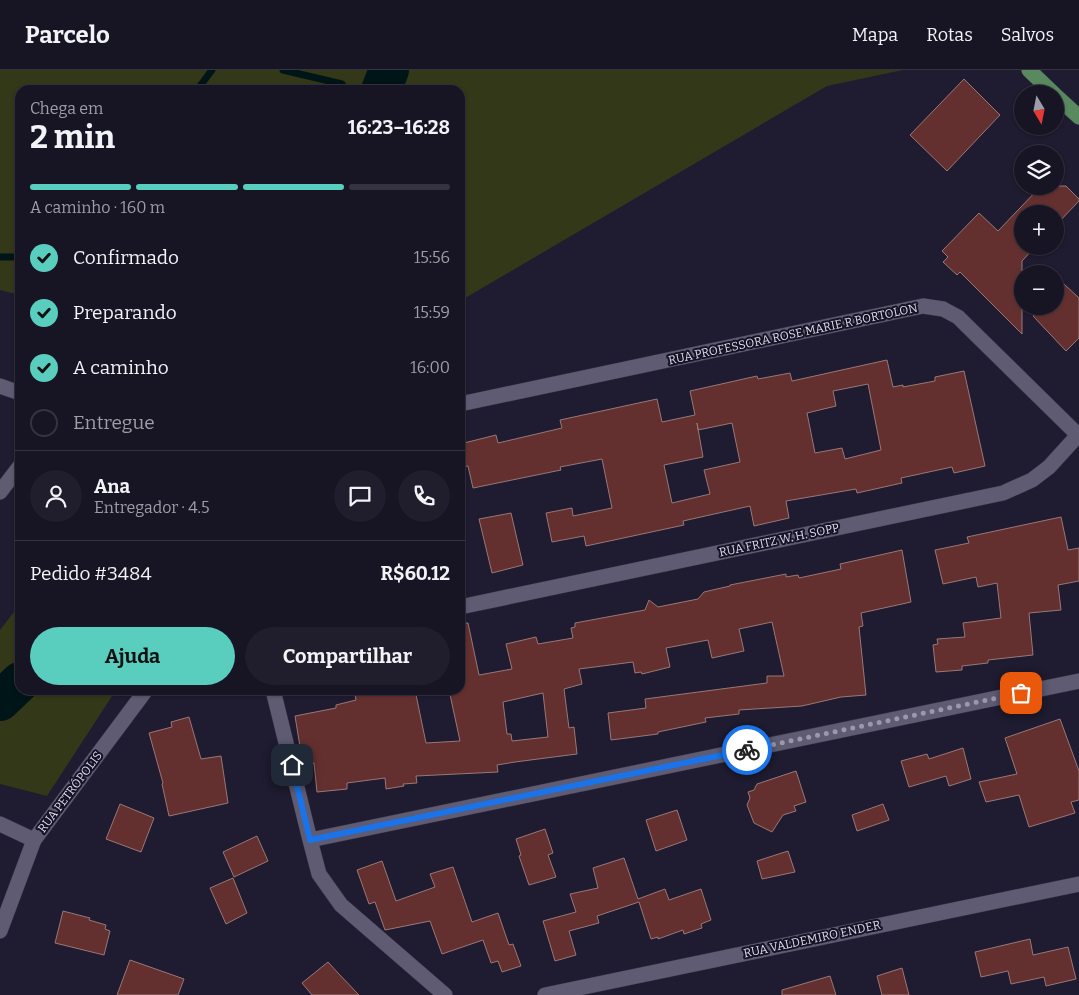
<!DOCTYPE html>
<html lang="pt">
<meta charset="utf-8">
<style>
body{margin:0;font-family:Bitter,serif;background:#201d2c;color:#f1f3f6;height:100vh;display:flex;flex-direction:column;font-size:19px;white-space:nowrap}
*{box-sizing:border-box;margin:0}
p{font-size:16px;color:#9e9ea6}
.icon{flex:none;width:28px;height:28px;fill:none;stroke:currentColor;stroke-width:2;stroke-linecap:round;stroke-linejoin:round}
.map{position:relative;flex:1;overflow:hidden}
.sheet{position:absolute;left:15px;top:15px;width:450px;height:610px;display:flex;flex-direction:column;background:#171424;border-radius:15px;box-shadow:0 1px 4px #0004,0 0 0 1px #363341}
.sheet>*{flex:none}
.needle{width:32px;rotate:170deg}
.buttons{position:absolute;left:1014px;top:15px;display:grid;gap:10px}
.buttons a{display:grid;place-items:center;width:50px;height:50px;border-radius:50%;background:#171424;box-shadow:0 1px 4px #0004,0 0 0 1px #363341;font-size:25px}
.pin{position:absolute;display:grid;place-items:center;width:42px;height:42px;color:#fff;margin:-21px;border-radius:10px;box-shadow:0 2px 8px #0006}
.courier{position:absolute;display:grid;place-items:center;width:50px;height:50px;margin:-25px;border:4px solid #1a73e8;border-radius:50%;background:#fff;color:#222;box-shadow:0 1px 6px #0007}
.headline em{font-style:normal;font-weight:700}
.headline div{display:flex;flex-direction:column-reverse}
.headline{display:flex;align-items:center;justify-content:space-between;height:85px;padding:0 15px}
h1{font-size:32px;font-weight:700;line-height:38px}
.bar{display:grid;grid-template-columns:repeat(4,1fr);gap:8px 5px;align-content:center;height:60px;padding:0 15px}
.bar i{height:6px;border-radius:4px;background:#363341}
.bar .on{background:#59cebf}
.bar p{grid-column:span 4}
.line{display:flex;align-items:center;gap:12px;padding:0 15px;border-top:1px solid #363341}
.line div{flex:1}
.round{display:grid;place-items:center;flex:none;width:52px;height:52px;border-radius:26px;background:#201d2c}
ol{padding:0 15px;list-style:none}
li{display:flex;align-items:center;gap:15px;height:55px}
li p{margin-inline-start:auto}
li .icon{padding:5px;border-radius:50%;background:#59cebf;color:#111;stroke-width:4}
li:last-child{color:#9e9ea6}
li i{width:28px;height:28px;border:2px solid #363341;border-radius:50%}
.button{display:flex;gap:10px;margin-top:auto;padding:10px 15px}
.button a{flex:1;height:58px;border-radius:30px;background:#59cebf;color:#111;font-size:20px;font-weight:700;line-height:58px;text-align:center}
.button a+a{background:#201d2c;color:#f1f3f6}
header{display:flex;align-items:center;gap:30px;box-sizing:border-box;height:70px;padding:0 25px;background:#171424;border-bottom:1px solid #363341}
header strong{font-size:24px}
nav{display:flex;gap:28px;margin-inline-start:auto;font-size:18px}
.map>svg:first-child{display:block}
.green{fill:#333819}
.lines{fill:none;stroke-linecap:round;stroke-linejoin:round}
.stream{stroke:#001517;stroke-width:7}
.river{stroke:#001517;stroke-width:40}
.building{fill:#64302f;stroke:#987877;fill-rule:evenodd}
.minor-casing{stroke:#383546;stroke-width:16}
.major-casing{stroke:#383546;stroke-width:16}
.minor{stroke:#5e5b73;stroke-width:15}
.major{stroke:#59895f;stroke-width:15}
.done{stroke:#9a98aa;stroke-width:5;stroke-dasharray:0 9}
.route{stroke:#1a73e8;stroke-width:6}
.labels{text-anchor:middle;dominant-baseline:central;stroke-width:4;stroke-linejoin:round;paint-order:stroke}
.street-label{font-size:12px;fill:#dddceb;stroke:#161226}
</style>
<header>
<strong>Parcelo</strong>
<nav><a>Mapa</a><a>Rotas</a><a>Salvos</a></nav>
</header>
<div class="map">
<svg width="1079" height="925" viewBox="0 0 1079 925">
<rect width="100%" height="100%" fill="#1f1b30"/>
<!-- green -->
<path class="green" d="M0,0H903L827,16L460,231V20H20V225L0,220Z
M20,534V620H116L47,726L0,714V560Z"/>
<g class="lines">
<!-- stream -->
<path class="stream" d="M283,0L342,14L346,20
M197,20L212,0
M0,187H20"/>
<!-- river -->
<path class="river" d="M381,20L389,0
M0,631L20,612"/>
</g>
<!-- building -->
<path class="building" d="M964,9L1000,45L947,101L910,65Z
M1041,116H1066L1079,129V131L1055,156V144H1022V176H1036L1022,191V264L960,202L957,205L943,192L948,187L942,181L979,143L998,161Z
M1064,214L1079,228V268L1066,281L1033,246L1042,236H1055V223Z
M887,290L893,317L903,315V317L935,311V307L964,301L985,396L954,403L952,397L901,408L902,413L857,423L856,419L786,431L789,448L754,456L750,436L683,451L684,455L586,476L584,466L552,472L546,443L572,438L573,446L612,438L602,389L560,397L561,400L473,418L468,396L460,397V374L496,365L498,373L562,358L560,350L657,329L662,352L695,345L690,321L757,306L758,309L790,303L792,311ZM868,314L881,380L845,389L842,378L815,383L807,343L836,336L833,321ZM697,353L698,360L732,353L740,392L704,400L710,424L672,433L664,395L703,387Z
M511,443L523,495L492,503L479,449Z
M1061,447L1068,480L1079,478V511L1058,515L1061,540L1029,543L1033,585L988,590V593L962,596V600L936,602L933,575L938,574L937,569L965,567L963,553L1001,548L997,513L978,517L976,507L943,514L935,480L969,473L967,467Z
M902,480L911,532L861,543L863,556L859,557L866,625L841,627L802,636L739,640V644L705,648L706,652L658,662V664L611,670L608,643L646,638L645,629L767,613V606H784L772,552L739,559L744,581L712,588L708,570L666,578L670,597L642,604L641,602L635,603L633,592L579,599L582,614L564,619L569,658L574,657L577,684L515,692L497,695L498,702L416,706L417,713L403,714L404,716L386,719L385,708L347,713V719L317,722L314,693L303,695L295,646L336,638V635L356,630L354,620H415L426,673L460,671L449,620H460V554L468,553L479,605L512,599L506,574L536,567L538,574L573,568L571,558L575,557V553L645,540L649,530L658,537L698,529L704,522L730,516V515L786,504V507L798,505L799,508L841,499L840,494ZM543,623L548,667L512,671L511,664H507L503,632Z
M189,647L201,689L221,686L228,733L169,746L162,714L163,713L149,663L172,657L171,652Z
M1060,649L1079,701V730L1071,732L1075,743L1029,757L1019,725L986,732L979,712L1017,704L1005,668Z
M963,678L971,709L949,716L946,706L909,717L901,691L927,684L929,689Z
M796,701L806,732L794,736L796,741L783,745L772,762L754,753L747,735L750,728L748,722L754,720L757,714Z
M120,734L154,748L141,782L106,769Z
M883,734L889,750L857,761L852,745Z
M677,740L687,770L656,781L646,750Z
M545,759L553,783L548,785L556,807L529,815L519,786L521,785L516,769Z
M257,766L268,791L234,807L223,782Z
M788,781L795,802L762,809L757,791Z
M624,788L638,829L665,819L669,830L701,819L711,850L701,854L702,858L684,864L683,860L658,869V867L651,869L639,832L597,846L599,853L569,861L576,885L555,891L543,851L576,842L570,824L598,818L593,798Z
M382,791L396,831L435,817L430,804L453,797L472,852L498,843L509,875L513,874L521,896L502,902L498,891L491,893L483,870L442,884L430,851L385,860L375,832L369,834L357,800Z
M233,808L247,843L226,854L210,818Z
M63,841L90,848L89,850L106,855L105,859L110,861L104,885L55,873Z
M1030,869L1033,885L1068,877L1076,909L1046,916L1044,907L1011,914L1008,901L981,907L975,882Z
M130,890L184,909L178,925H117Z
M328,892L338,903L359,925H312L302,913Z
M902,898L909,925H882L877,906Z
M830,906L836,925H782V920Z"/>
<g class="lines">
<defs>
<path id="minor" d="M0,316L20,323
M460,334L923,236L943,239L958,247L1079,366
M0,422L20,396
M460,537L1003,423L1032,410L1049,397L1079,364
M273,620L310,770L319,804L341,835L445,925
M0,754L34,770
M310,770L1079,611
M0,861L34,770L146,620
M545,925L1079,814"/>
<path id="major" d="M1029,0L1054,24
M1055,25L1079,47"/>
</defs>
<!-- minor casing -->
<use href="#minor" class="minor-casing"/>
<!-- major casing -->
<use href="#major" class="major-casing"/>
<!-- minor -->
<use href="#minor" class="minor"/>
<!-- major -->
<use href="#major" class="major"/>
</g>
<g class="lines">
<!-- done -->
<path class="done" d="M747,680L1021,623"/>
<!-- route -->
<path class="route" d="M292,695L310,770L747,680"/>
</g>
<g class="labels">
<!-- street labels -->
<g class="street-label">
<text transform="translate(793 264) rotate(-12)">RUA PROFESSORA ROSE MARIE R BORTOLON</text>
<text transform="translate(779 470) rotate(-12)">RUA FRITZ W. H. SOPP</text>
<text transform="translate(70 722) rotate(-53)">RUA PETRÓPOLIS</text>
<text transform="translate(812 869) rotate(-12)">RUA VALDEMIRO ENDER</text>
</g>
</g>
</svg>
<div class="buttons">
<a><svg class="needle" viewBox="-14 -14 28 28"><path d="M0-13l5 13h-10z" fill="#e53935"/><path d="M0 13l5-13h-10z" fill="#9e9ea6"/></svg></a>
<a><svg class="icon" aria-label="layers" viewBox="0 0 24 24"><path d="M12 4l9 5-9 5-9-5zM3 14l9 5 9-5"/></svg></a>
<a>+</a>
<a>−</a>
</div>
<div class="pin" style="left:1021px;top:623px;background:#ea580c"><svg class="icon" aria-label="bag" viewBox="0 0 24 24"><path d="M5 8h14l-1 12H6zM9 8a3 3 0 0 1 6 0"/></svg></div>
<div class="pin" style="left:292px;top:695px;background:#1f2937"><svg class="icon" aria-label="home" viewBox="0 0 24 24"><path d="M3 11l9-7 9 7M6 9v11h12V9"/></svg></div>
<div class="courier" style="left:747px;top:680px"><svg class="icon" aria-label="bike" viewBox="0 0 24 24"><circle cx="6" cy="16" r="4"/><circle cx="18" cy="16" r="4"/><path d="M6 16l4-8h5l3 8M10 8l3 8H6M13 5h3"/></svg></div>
<section class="sheet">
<div class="headline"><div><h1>2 min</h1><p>Chega em</p></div><em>16:23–16:28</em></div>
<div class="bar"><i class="on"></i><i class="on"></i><i class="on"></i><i></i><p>A caminho · 160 m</p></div>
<ol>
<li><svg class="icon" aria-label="check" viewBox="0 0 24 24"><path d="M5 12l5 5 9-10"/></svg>Confirmado<p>15:56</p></li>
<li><svg class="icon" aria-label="check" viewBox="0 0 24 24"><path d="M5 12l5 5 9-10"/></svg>Preparando<p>15:59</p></li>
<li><svg class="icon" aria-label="check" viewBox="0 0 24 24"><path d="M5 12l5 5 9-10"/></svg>A caminho<p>16:00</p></li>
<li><i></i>Entregue</li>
</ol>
<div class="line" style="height:90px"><a class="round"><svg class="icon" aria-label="person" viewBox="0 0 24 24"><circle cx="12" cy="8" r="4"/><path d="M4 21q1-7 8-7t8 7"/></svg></a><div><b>Ana</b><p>Entregador · 4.5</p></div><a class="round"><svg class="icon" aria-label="chat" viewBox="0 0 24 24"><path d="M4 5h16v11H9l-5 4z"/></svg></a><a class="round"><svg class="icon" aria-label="phone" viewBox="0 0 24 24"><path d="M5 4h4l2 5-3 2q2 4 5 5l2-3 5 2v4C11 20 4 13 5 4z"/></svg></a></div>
<div class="line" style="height:65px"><div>Pedido #3484</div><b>R$60.12</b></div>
<div class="button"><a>Ajuda</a><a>Compartilhar</a></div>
</section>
</div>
